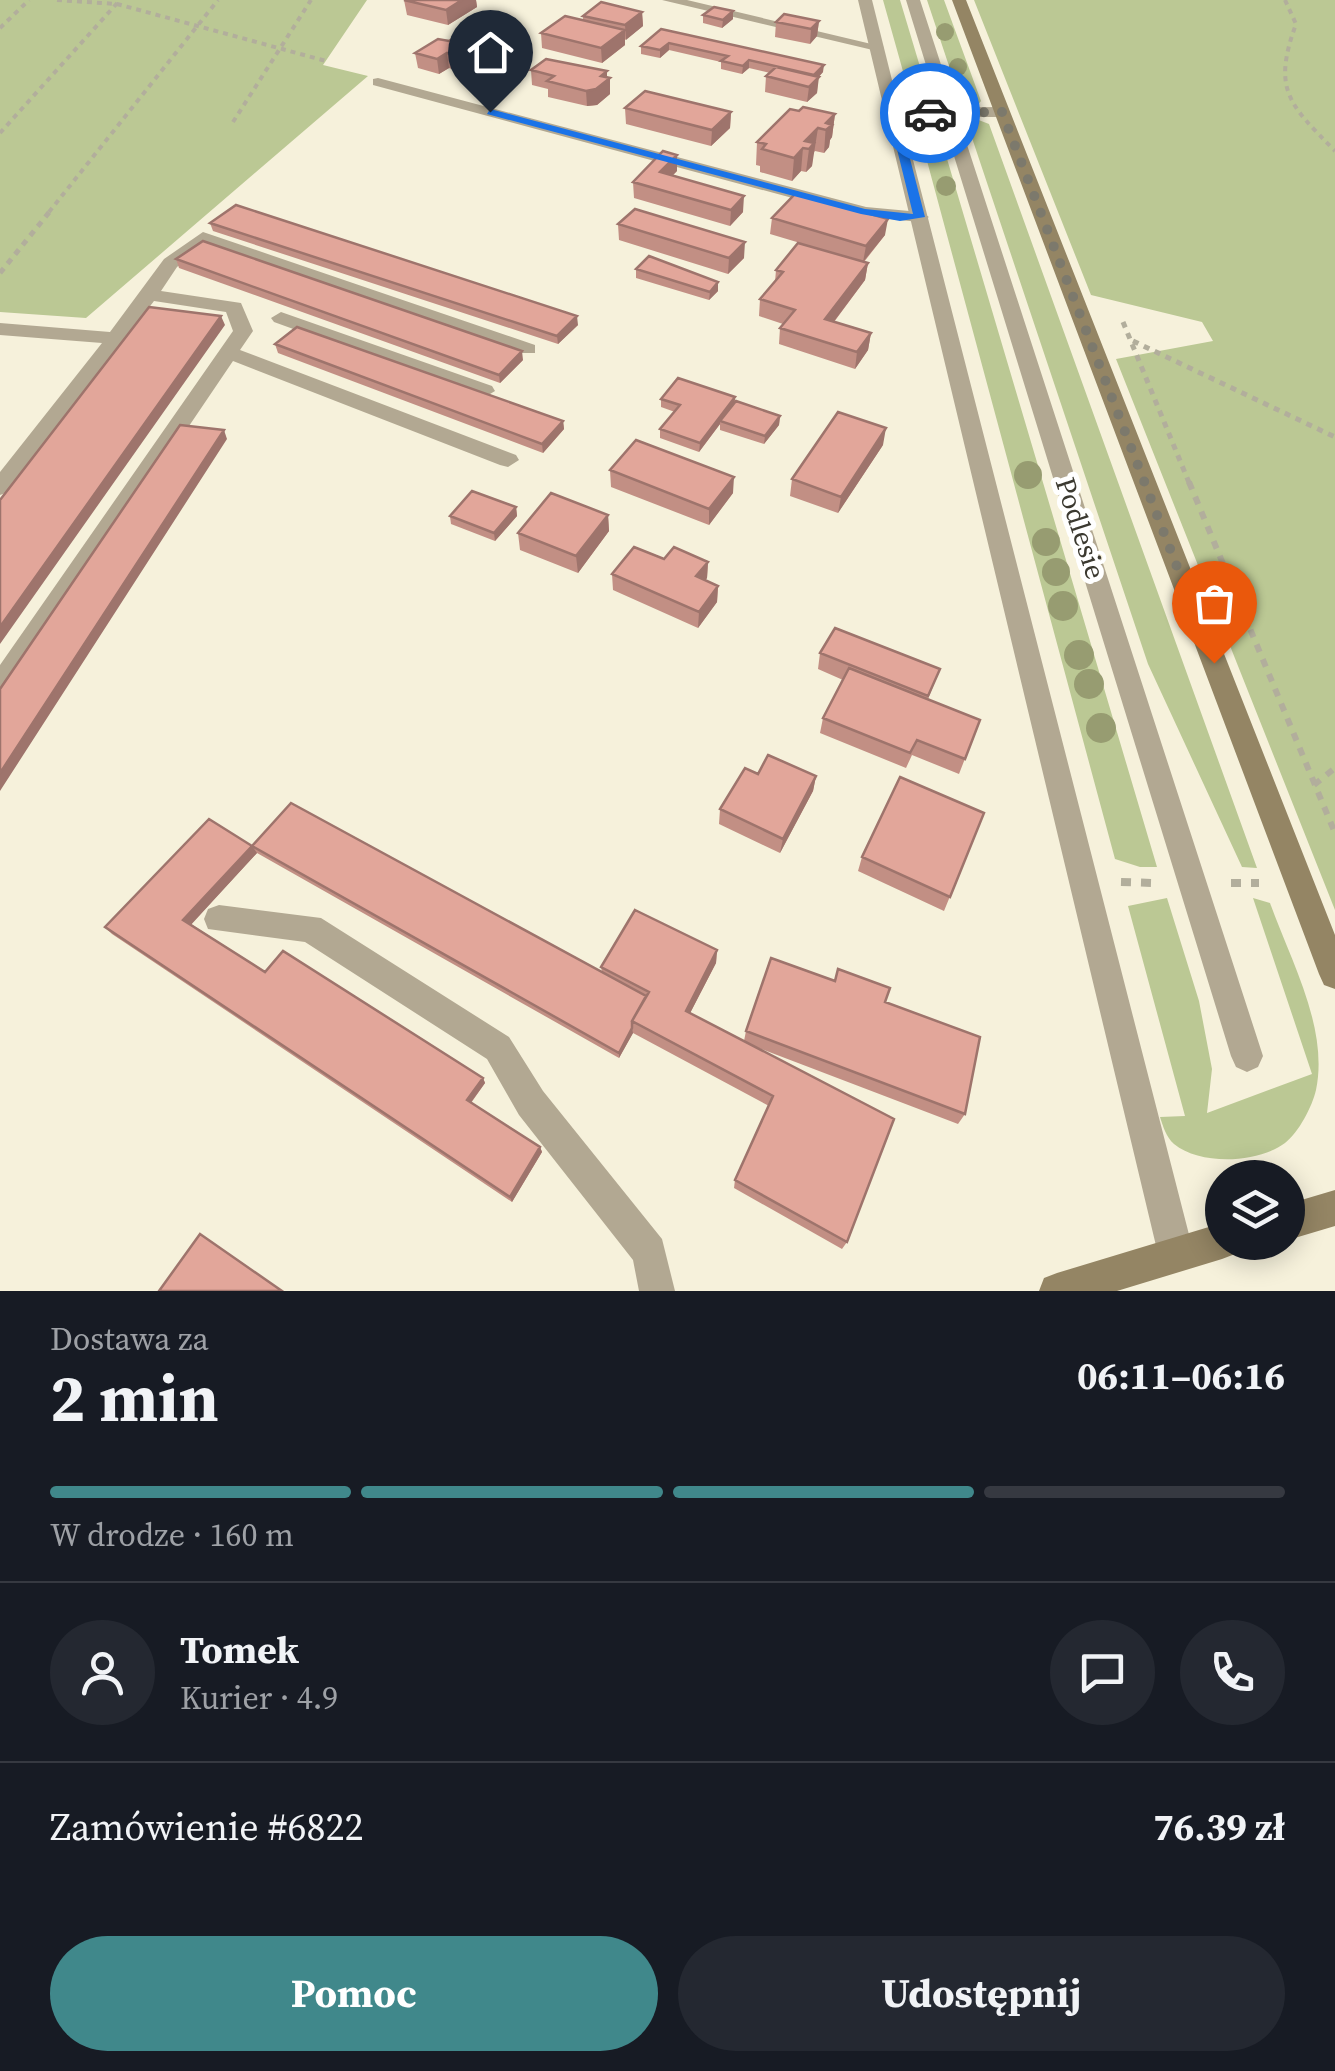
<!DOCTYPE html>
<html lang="pl">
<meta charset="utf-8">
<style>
body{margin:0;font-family:"Source Serif 4",serif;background:#242831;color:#f1f3f6;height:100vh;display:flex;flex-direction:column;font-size:38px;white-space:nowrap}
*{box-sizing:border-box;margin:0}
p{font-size:32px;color:#9ea1a6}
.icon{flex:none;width:55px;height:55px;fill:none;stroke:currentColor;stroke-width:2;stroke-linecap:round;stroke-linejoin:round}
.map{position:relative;height:1291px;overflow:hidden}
.sheet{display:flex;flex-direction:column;background:#171b24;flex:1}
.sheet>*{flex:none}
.tools{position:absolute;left:1205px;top:1160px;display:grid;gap:20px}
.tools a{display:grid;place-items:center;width:100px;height:100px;border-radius:50%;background:#171b24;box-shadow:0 5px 25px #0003;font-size:50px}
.pin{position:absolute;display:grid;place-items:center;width:85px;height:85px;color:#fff;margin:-102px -42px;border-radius:50% 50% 50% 0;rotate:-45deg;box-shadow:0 0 10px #0007}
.pin .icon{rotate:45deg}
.courier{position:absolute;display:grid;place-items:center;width:100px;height:100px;margin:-50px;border:8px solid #1a73e8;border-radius:50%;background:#fff;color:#222;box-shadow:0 2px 12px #0007}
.overview em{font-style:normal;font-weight:700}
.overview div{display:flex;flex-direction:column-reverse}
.overview{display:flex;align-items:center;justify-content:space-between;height:170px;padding:0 50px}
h1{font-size:65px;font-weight:700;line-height:75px}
.bar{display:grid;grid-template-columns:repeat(4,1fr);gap:15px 10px;align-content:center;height:120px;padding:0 50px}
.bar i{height:12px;border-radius:8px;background:#363941}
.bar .current{background:#40888b}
.bar p{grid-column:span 4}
.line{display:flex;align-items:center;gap:25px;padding:0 50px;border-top:2px solid #363941}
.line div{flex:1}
.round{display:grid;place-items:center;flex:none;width:105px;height:105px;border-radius:52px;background:#242831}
.cta{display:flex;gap:20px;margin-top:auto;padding:20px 50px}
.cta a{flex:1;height:115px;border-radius:60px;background:#40888b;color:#fff;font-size:40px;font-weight:700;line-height:115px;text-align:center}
.cta a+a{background:#242831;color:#f1f3f6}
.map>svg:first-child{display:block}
.green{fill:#bbc894}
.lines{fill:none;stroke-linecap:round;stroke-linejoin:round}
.path-far3{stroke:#b2ae9c;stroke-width:4;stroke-dasharray:5 5;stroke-linecap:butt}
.path-far2{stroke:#b2ae9c;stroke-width:5;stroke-dasharray:6 6;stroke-linecap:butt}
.path-far1{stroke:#b2ae9c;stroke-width:6;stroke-dasharray:8 8;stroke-linecap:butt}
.path{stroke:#b2ae9c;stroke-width:8;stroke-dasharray:10 10;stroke-linecap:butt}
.lane{fill:#b2a892;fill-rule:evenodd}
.street{fill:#b2a892;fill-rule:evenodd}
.secondary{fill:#948564;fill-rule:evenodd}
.tree{fill:#979c71}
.wall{fill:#c28f84}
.shaded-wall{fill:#9e746c}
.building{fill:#e2a69a;stroke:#9e746c;stroke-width:2.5}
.route{fill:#1a73e8}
.done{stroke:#7c796c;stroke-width:10;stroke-dasharray:0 18}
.labels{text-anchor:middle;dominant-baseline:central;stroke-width:10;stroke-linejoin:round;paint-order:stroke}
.street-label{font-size:28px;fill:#3b3930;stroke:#fff}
</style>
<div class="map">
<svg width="1335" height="1291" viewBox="0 0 1335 1291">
<rect width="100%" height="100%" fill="#f6f1db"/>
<!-- green -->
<path class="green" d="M0,0H367L323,65L368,76L86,318L0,312Z
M883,0H900L930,100L925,106L913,107Z
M927,0H944L981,101L977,106L961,102Z
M974,0H1335V910L1116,359L1213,341L1202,322L1091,295Z
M976,119L989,124L1257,868L1242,867L1148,664L967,123Z
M916,120L937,125L1157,867H1140L1115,859Z
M1167,898L1199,1001L1212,1069L1207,1113L1312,1074L1253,898L1270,903C1290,959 1329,1028 1316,1090C1312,1107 1299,1132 1285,1143C1258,1163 1201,1166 1174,1144C1166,1137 1163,1126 1160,1117L1185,1116L1128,906Z"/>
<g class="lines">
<!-- path-far3 -->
<path class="path-far3" d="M57,0L117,4L326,61
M1285,0L1296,24C1272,90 1289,104 1335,151
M0,28L29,0
M233,122L311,0
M0,133L120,0
M49,212L218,0"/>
<!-- path-far2 -->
<path class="path-far2" d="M0,273L51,210
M1123,322L1190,485
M1133,341L1335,437"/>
<!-- path-far1 -->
<path class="path-far1" d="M1189,482L1335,833
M1314,785L1335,768"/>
<!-- path -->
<path class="path" d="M1121,882L1154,883
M1231,883H1259"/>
<!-- lane -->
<path class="lane" d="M662,0H687L884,47L877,51Z
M906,0H920L1263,1056L1258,1067L1247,1072L1236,1067L1231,1056Z
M378,78L866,207L920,212L929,217L920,222L859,216L373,85V79Z
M203,232L535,345V353H521L205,244L177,267L161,291L241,303L253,331L240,350L516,455L519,460L508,467L500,465L233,361L9,692L0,695V665L233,331L226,312L154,301L8,492L0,495V472L102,343L0,335V323L110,332L164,259Z
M281,312L492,386L495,391L485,397L478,396L274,322L271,318Z
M219,905L321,918L509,1037L543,1091L662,1239L675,1291H639L633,1260L519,1115L487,1059L305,942L208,929L204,919L208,909Z"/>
<!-- street -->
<path class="street" d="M858,0H872L899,108L1002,107L1010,112L1002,117H902L1194,1254L1189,1267L1176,1272L1163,1267L1158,1254Z"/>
<!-- secondary -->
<path class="secondary" d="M952,0H966L1335,935V989L1324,985L1319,974Z
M1335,1190V1226L1288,1240V1204Z
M1222,1223V1242H1239L1235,1254L1222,1259L1117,1291H1039L1044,1278L1057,1273Z"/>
</g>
<!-- trees -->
<g class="tree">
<circle cx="945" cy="32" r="9"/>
<circle cx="958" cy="67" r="9"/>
<circle cx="968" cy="97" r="9"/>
<circle cx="946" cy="186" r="10"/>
<circle cx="1028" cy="475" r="14"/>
<circle cx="1046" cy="542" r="14"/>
<circle cx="1056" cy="572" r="14"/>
<circle cx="1063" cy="606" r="15"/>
<circle cx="1079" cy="655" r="15"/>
<circle cx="1089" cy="684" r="15"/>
<circle cx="1101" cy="728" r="15"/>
</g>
<!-- wall -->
<path class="wall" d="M404,0H476L477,7L448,25L407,15Z
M733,11V19L722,28L703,23V15Z
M642,12L643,26L625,40V45L602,63L542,48L541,33L583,20V16Z
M819,21L817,36L810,44L775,37L776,22Z
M661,29L823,72L818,77L817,93L807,102L765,92L766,76L770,73L749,68L742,74L721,69V62L669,50L660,58L641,54V46Z
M449,41H487L490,62L468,75L449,68L439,74L418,68L415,53Z
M531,70L610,78V94L597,105L587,106L548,97V89L532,85Z
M625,108L731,112L730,128L711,146L626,124Z
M799,111L835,114L832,137L830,140L829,147L824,153L815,151L813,153L812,166L806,172L801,171L792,181L760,172V166L756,165L757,142Z
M677,171L672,176L743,212L730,226L634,198L633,182Z
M772,218L885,235L864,262L868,263L865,280L834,322L871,333L868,350L855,369L779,344L780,328L783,324L759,316L760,299L775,282L776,270L827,251L770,234Z
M210,223L578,325L558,344L213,231Z
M618,224L744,258L728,274L619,240Z
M176,259L523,360L500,383L179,268Z
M636,269L718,282V291L709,300L636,278Z
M275,344L563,421L564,429L543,453L278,353Z
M735,397V403L780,416L779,425L764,444L720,430V424L699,452L660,438V429L675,412L661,407V399Z
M883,445L838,513L790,496L792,479Z
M610,470L733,493L709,525L611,487Z
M516,507L517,516L495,541L451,524L450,516Z
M608,515L609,531L578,573L520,550L518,533Z
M664,559L708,562L707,578L705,580L718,586L717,602L698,628L613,590L612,574Z
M820,653L940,669L928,699L980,720L959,774L912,755L906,768L820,733L823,718L843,680L818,669Z
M758,774L816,776L813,791L780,853L719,824L720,809Z
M984,813L944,911L858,871L862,857Z
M252,846L602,972L601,967L717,950L716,963L690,1013L744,1041L746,1031L885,1002L965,1114L958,1124L751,1045L847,1242L842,1249L734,1188L735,1180L769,1106L633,1033L619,1058L257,853L191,924L265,972L483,1078L485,1083L471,1103L540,1147L542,1152L512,1202L112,934L105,927Z"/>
<!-- shaded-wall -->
<path class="shaded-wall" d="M462,0H476L477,7L448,25L446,10Z
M733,11V19L722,28L723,20Z
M642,12L643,26L626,40L625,25Z
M819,21L817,36L810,44L811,29Z
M625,30V45L602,63L601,48Z
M487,41L490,62L468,75L466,60L480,45Z
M669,43V50L660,58V50Z
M447,53L449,68L439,74L437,59Z
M749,60V68L742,74L743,66Z
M824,65L823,72L817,79L819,77L817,93L807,102L809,87L814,75Z
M607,71V80L610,78V94L597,105L587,106L586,91Z
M731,112L730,128L711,146L712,130Z
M835,114L832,137L830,140L829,147L824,153L826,123Z
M818,128L812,166L806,172L809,149L805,141Z
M803,148L801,171L792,181L794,158Z
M677,155V171L660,188V172Z
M744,196L743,212L730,226L731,210Z
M888,219L885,235L863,262L866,246Z
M745,242L744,258L728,274L729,258Z
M868,263L865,280L823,336L825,319Z
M718,282V291L709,300L710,292Z
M221,316L225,325L0,644V627Z
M577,316L578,325L558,344L557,336Z
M871,333L868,350L855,369L857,352Z
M522,351L523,360L500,383L499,375Z
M735,397L734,406L720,421V424L699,452L700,443Z
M780,416L779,425L764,444L765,436Z
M563,421L564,429L543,453L542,444Z
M886,428L883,445L838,513L841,497Z
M224,430L227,439L0,791V773Z
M734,477L733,493L709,525V509Z
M516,507L517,516L495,541L494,533Z
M608,515L609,531L578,573L576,556Z
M708,562L707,578L696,593V576Z
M718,586L717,602L698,628L699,612Z
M816,776L813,791L780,853L783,839Z
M252,846L257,853L189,927L183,920Z
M717,950L716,963L685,1023L686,1011Z
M632,1028L633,1033L619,1058V1053Z
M483,1078L485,1083L469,1105L467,1100Z
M540,1147L542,1152L512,1202L510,1197Z"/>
<!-- building -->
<path class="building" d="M404,0H462L446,10Z
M601,2L642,12L625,25L583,16Z
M714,7L733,11L723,20L703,15Z
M784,14L819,21L811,29L776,22Z
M565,16L625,30L601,48L541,33Z
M661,29L824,65L814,75L749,60L743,66L721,61L728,56L669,43L660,50L641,46Z
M460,34L487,41L480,45L488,47L466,60L447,53L437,59L415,53L438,39L449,41Z
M546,59L607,71L601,76L610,78L596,89L586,91L547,81L554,76L531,70Z
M776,67L819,77L809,87L766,76Z
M645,91L731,112L712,130L625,108Z
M803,107L835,114L826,123L832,125L826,130L818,128L805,141L814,143L809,149L803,148L794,158L762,149L766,144L757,142L790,109L799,111Z
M663,151L677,155L660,172L744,196L731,210L633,182Z
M796,193L888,219L866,246L772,218Z
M236,205L577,316L557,336L210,223Z
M635,209L745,242L729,258L618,224Z
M203,241L522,351L499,375L176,259Z
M798,243L868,263L825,319L871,333L857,352L780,328L795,310L760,299L783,272L776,270Z
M649,256L718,282L710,292L636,269Z
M149,307L221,316L0,627V500Z
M297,327L563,421L542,444L275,344Z
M678,378L735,397L700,443L660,429L680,405L661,399Z
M736,401L780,416L765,436L720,421Z
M838,412L886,428L841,497L792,479Z
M180,425L224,430L0,773V689Z
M636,440L734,477L709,509L610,470Z
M472,491L516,507L494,533L450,516Z
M551,493L608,515L576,556L518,533Z
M634,547L664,559L674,547L708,562L696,576L718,586L699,612L612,574Z
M835,628L940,669L928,696L820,653Z
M849,668L980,720L965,759L917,740L910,753L823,718Z
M768,755L816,776L783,839L720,809L745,768L758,774Z
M900,777L984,813L950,897L862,857Z
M291,803L646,996L632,1021V1028L619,1053L252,846L183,920L265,972L283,951L483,1078L467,1100L540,1147L510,1197L105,927L209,819L252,846Z
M635,910L717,950L686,1011L894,1119L847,1242L735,1180L773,1096L632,1021L649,992L601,967Z
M771,958L835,981L838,969L890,988L885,1002L980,1037L965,1114L746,1031Z
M200,1234L282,1291H159Z"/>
<!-- route -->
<path class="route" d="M490,109L865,209L913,214L888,113L933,111L930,116H899L925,217L900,221L861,214L487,114Z"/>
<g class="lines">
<!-- done -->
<path class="done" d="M930,113L1002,112L1214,663"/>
</g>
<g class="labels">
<!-- street labels -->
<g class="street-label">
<text transform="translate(1081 528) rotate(72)">Podlesie</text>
</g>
</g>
</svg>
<div class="tools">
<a><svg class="icon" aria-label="layers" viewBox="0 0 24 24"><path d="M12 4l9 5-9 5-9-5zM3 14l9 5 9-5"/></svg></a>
</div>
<div class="pin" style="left:1214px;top:663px;background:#ea580c"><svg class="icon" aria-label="bag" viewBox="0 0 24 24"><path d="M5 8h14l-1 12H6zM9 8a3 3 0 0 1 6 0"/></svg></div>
<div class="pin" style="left:490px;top:112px;background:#1f2937"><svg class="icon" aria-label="home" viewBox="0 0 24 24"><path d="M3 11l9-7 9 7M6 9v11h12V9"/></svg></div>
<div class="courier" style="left:930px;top:113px"><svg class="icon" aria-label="car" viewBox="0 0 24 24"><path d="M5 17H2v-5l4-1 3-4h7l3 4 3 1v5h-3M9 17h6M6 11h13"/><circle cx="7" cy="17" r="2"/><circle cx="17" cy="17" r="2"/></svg></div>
</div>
<section class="sheet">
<div class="overview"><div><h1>2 min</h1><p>Dostawa za</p></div><em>06:11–06:16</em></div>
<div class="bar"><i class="current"></i><i class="current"></i><i class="current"></i><i></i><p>W drodze · 160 m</p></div>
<div class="line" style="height:180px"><a class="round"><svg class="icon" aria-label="person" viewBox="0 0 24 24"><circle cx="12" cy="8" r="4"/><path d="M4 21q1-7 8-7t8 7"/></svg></a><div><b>Tomek</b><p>Kurier · 4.9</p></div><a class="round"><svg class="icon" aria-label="chat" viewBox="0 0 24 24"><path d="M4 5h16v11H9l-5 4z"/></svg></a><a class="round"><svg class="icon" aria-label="phone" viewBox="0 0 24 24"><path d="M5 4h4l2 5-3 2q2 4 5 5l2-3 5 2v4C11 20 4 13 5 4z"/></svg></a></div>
<div class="line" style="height:130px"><div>Zamówienie #6822</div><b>76.39 zł</b></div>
<div class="cta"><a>Pomoc</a><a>Udostępnij</a></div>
</section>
